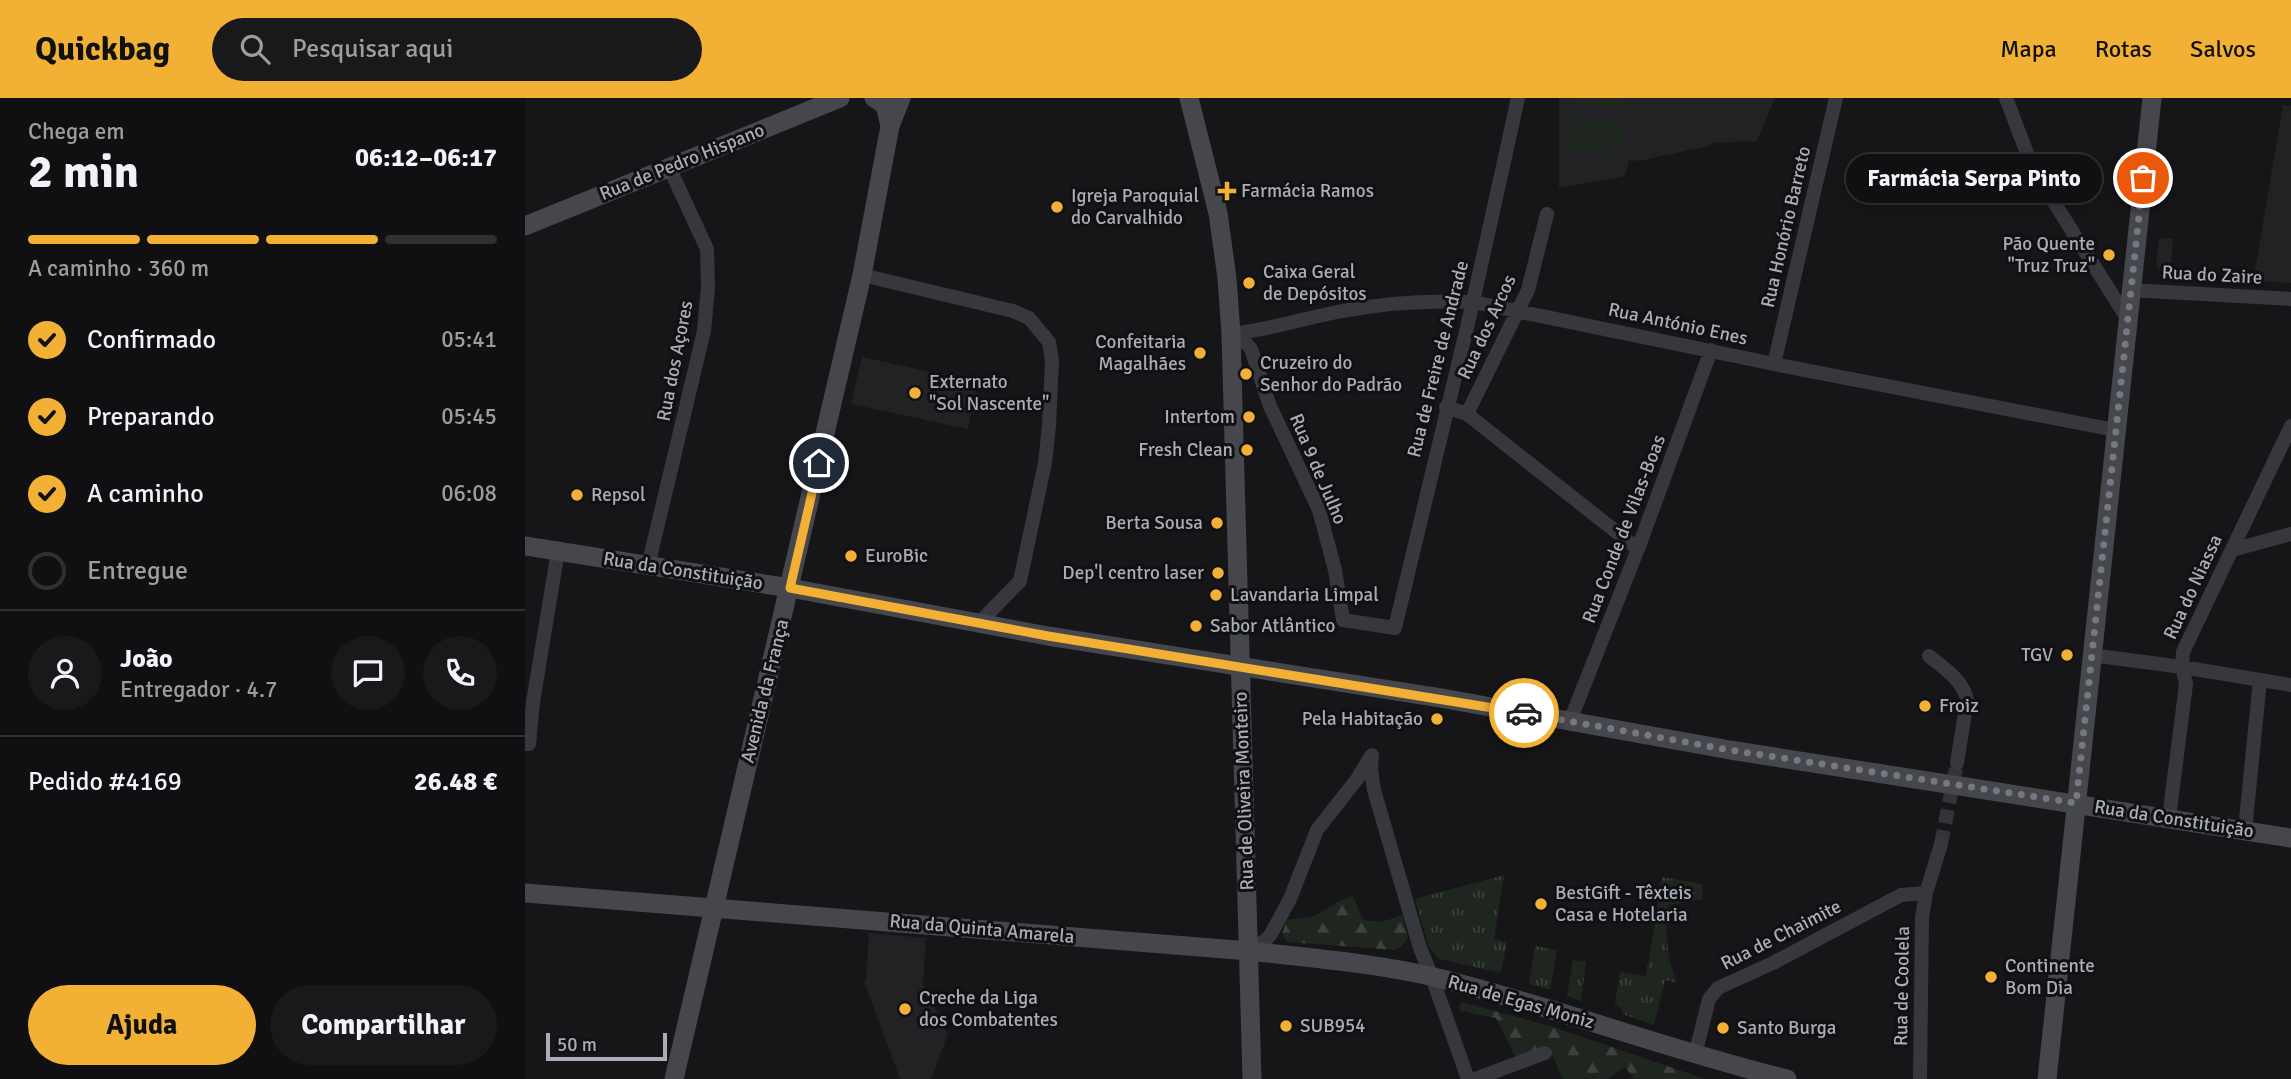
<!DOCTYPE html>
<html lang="pt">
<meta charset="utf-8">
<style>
body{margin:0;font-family:Signika,sans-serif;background:#19191b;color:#f1f3f6;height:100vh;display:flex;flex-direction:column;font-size:26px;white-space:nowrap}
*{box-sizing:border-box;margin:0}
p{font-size:23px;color:#9c9d9f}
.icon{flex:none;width:38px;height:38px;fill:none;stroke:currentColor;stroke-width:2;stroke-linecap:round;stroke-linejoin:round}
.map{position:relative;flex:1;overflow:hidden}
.side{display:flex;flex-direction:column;background:#101012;width:525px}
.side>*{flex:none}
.scale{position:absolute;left:21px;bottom:18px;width:121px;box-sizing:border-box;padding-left:7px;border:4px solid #a8adb8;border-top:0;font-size:19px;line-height:24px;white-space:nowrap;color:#a8adb8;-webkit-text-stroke:5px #111113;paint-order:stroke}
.pin{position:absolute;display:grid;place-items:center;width:60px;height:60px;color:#fff;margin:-30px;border:4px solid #fff;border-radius:50%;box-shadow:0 2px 7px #0007}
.courier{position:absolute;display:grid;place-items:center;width:70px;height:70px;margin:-35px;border:5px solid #f2b134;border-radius:50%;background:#fff;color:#222;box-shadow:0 2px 9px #0007}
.bubble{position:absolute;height:49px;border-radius:24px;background:#101012;box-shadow:0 4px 18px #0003,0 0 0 2px #303032;font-size:23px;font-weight:700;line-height:49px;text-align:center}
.summary em{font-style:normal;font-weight:700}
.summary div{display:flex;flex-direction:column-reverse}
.summary{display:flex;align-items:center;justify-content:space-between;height:119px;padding:0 28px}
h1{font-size:46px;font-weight:700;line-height:52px}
.bar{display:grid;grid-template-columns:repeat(4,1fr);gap:10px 7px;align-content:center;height:84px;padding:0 28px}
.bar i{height:9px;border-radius:5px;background:#303032}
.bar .active{background:#f2b134}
.bar p{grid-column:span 4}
.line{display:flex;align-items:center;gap:18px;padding:0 28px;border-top:2px solid #303032}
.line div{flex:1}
.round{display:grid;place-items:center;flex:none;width:74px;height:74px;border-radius:37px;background:#19191b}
ol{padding:0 28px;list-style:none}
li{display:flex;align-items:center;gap:21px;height:77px}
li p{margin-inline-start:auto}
li .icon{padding:7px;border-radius:50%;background:#f2b134;color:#111;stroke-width:4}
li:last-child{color:#9c9d9f}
li i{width:38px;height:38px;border:4px solid #303032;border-radius:50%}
.cta{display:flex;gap:14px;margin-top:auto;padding:14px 28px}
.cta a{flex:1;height:80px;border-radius:42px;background:#f2b134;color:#111;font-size:28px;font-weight:700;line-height:80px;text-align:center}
.cta a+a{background:#19191b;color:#f1f3f6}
header{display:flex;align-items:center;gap:42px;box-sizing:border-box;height:98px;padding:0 35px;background:#f2b134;color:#111}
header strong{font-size:33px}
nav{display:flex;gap:38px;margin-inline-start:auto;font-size:24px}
.search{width:490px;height:63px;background:#19191b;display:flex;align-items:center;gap:18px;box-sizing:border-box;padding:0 24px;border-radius:38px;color:#9c9d9f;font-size:26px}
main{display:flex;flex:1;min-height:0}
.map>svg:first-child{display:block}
.built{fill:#222225}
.grass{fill:url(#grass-tufts)}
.forest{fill:url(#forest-firs)}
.park{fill:#1e261f}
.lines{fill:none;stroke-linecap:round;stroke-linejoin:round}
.street-tunnel{stroke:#333438;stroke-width:14;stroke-dasharray:14 7;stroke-linecap:butt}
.street{stroke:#37383d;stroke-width:14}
.secondary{stroke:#45474d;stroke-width:19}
.done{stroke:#757880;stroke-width:7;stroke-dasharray:0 12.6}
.route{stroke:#f2b134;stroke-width:9}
.poi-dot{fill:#f2b134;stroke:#111113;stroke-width:2.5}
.labels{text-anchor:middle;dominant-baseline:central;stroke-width:6;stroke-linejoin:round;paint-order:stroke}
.street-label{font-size:19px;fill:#a8adb8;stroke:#111113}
.poi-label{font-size:19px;fill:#a8adb8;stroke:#111113;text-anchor:start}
</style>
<header>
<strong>Quickbag</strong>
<div class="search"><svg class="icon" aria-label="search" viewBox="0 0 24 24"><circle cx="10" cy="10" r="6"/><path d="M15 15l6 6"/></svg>Pesquisar aqui</div>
<nav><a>Mapa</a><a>Rotas</a><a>Salvos</a></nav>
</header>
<main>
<section class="side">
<div class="summary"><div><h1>2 min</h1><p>Chega em</p></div><em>06:12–06:17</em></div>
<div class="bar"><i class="active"></i><i class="active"></i><i class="active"></i><i></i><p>A caminho · 360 m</p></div>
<ol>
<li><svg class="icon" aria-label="check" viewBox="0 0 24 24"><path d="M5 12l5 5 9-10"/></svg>Confirmado<p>05:41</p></li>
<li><svg class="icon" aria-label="check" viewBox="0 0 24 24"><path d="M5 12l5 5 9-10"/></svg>Preparando<p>05:45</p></li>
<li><svg class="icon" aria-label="check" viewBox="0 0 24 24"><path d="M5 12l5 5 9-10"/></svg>A caminho<p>06:08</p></li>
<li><i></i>Entregue</li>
</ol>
<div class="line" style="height:126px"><a class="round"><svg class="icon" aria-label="person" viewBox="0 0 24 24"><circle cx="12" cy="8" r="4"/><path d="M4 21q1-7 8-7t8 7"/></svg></a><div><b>João</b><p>Entregador · 4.7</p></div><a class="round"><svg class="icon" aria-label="chat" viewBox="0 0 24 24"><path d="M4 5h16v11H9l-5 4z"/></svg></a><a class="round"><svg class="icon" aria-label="phone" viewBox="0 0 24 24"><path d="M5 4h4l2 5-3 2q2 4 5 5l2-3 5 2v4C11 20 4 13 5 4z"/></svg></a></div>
<div class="line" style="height:91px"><div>Pedido #4169</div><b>26.48 €</b></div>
<div class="cta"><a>Ajuda</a><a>Compartilhar</a></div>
</section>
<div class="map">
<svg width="1766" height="981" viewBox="0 0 1766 981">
<defs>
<pattern id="grass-tufts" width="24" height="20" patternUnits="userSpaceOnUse" patternTransform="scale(1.75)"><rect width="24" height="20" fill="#1e261f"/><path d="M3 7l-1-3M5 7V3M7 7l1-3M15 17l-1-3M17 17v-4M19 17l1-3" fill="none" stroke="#3c433d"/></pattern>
<pattern id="forest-firs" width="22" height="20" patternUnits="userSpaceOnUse" patternTransform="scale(1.75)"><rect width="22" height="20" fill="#1e261f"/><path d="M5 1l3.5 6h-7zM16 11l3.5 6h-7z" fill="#3c433d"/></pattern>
</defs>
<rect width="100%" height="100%" fill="#161618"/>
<!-- built -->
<path class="built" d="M1034,0H1250L1232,43L1185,45L1184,48L1119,62L1104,63L1100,78L1034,90Z
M1758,7L1766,8V185L1728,183Z
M1634,140L1648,141L1645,177L1638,174L1631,168Z
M337,259L453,284L443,331L326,306Z
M344,835L401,840L398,886L423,936L406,981H375L339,883H341Z"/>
<!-- grass -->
<path class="grass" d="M979,777L969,841L982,844L976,875L914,861L903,847L890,801Z
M1137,779L1177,786L1178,801L1144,807C1139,838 1142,857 1152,885L1140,882L1129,927L1097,916V911L1090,905L1095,874L1121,878Z
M1010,848L1032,852L1025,892L1004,886Z
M1048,862L1061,864L1056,903L1042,898Z"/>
<!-- forest -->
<path class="forest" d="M828,798L838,822L857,824L877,817L883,839L877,848L870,852L762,844L757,836L762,822L790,818L814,803Z
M937,904L1025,928L1180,981H1109L1100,969L1083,981H1038L1023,947L991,960L971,920L936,913L934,908Z"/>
<!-- park -->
<path class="park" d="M1048,0H1104L1102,12L1047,7Z
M1045,19L1101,25L1097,59L1042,52Z"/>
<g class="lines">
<!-- street-tunnel -->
<path class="street-tunnel" d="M1416,746L1432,665"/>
<!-- street -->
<path class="street" d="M1481,0L1508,71L1602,220
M337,177L488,213L504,220L524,244L527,263L524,328L520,365L495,483L454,525
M1605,192L1766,201
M706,236L719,243L726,251L745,308L794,412L810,472L818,522L870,530L948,204L993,0
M706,236C742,232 777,221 812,214C857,205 902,202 948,204L1249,266L1590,332
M1249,266L1311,0
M921,309L942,316L1113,451
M942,316L1003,192L1022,116
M1707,452L1766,436
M123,468L179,233L183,189L182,151L144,69
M1566,557L1657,569L1766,587
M1404,558C1419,570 1438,582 1442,602L1432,665
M1045,623L1113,451L1186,252
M0,646H4L8,604L33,453
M847,657L846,671L849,692L895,850L907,879L943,981
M1644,720L1661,586L1657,569L1658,554L1766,328
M1720,732L1735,582
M724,853L742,841L746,836L765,801L792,732L832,681L846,658
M1170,957L1184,901L1193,890L1248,865L1376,797L1401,795
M950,981L1020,955
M1395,981L1397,820L1401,795L1416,746"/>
<!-- secondary -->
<path class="secondary" d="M349,0L360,7L365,28
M664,0L693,115L702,180L706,236L727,981
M0,128L315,0
M0,448L265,490L523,538L916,600L1205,652L1766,740
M0,795L724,853C786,860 849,865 909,879C1028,908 1143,952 1262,981
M149,981L337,177L365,28L376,0
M1522,981L1627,0"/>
</g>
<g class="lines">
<!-- done -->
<path class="done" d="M999,615L1205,652L1551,705L1618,80"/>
<!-- route -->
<path class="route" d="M294,365L265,490L523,538L999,615"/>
</g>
<!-- markers -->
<g class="poi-dot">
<path d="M698.5 82.5h7v7h7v7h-7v7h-7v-7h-7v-7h7z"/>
<circle cx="532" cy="109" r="7"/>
<circle cx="1584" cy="157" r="7"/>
<circle cx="724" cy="185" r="7"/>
<circle cx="675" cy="255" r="7"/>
<circle cx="721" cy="276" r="7"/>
<circle cx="390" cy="295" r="7"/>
<circle cx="724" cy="319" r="7"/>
<circle cx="722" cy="352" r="7"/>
<circle cx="52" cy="397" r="7"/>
<circle cx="692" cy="425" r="7"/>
<circle cx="326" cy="458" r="7"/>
<circle cx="693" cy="475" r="7"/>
<circle cx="691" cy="497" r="7"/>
<circle cx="671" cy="528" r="7"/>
<circle cx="1542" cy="557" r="7"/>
<circle cx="1400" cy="608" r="7"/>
<circle cx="912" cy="621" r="7"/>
<circle cx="1016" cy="806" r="7"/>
<circle cx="1466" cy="879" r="7"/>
<circle cx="380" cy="911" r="7"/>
<circle cx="761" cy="928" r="7"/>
<circle cx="1198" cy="930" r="7"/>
</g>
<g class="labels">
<!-- street labels -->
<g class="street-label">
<text transform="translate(157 64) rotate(-22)">Rua de Pedro Hispano</text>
<text transform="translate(1261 129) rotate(-77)">Rua Honório Barreto</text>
<text transform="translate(1687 177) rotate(3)">Rua do Zaire</text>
<text transform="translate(1153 226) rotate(12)">Rua António Enes</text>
<text transform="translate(962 229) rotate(-65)">Rua dos Arcos</text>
<text transform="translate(913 261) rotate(-76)">Rua de Freire de Andrade</text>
<text transform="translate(150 263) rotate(-79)">Rua dos Açores</text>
<text transform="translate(793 371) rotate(67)">Rua 9 de Julho</text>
<text transform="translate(1099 431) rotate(-69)">Rua Conde de Vilas-Boas</text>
<text transform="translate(158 473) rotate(9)">Rua da Constituição</text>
<text transform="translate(1668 489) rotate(-65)">Rua do Niassa</text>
<text transform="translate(240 593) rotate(-76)">Avenida da França</text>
<text transform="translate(719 693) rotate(-92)">Rua de Oliveira Monteiro</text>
<text transform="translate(1649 721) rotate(9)">Rua da Constituição</text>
<text transform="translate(457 831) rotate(5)">Rua da Quinta Amarela</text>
<text transform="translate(1256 837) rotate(-27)">Rua de Chaimite</text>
<text transform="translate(1377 888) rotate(-89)">Rua de Coolela</text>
<text transform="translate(996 904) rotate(16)">Rua de Egas Moniz</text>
</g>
<!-- poi labels -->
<g class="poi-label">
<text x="716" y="93">Farmácia Ramos</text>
<text x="546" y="98">Igreja Paroquial<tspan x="546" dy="22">do Carvalhido</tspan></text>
<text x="1570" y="146" text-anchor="end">Pão Quente<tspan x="1570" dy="22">"Truz Truz"</tspan></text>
<text x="738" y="174">Caixa Geral<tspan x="738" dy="22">de Depósitos</tspan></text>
<text x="661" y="244" text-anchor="end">Confeitaria<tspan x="661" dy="22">Magalhães</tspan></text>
<text x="735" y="265">Cruzeiro do<tspan x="735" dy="22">Senhor do Padrão</tspan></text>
<text x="404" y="284">Externato<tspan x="404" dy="22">"Sol Nascente"</tspan></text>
<text x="710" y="319" text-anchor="end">Intertom</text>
<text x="708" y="352" text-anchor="end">Fresh Clean</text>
<text x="66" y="397">Repsol</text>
<text x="678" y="425" text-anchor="end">Berta Sousa</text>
<text x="340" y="458">EuroBic</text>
<text x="679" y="475" text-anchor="end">Dep'l centro laser</text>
<text x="705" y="497">Lavandaria Limpal</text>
<text x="685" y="528">Sabor Atlântico</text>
<text x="1528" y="557" text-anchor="end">TGV</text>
<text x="1414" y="608">Froiz</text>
<text x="898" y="621" text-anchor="end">Pela Habitação</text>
<text x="1030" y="795">BestGift - Têxteis<tspan x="1030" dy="22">Casa e Hotelaria</tspan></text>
<text x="1480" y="868">Continente<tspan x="1480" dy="22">Bom Dia</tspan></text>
<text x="394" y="900">Creche da Liga<tspan x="394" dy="22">dos Combatentes</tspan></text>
<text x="775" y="928">SUB954</text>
<text x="1212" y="930">Santo Burga</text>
</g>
</g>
</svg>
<div class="scale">50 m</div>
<div class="pin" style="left:1618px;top:80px;background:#ea580c"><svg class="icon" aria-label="bag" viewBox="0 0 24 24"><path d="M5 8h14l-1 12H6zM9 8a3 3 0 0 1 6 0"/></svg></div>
<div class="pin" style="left:294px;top:365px;background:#1f2937"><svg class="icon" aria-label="home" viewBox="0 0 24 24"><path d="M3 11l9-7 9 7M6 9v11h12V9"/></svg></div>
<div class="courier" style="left:999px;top:615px"><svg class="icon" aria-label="car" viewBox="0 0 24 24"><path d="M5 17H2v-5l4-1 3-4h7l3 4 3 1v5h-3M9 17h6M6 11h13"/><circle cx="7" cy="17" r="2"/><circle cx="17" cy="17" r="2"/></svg></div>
<div class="bubble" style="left:1321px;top:56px;width:256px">Farmácia Serpa Pinto</div>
</div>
</main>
